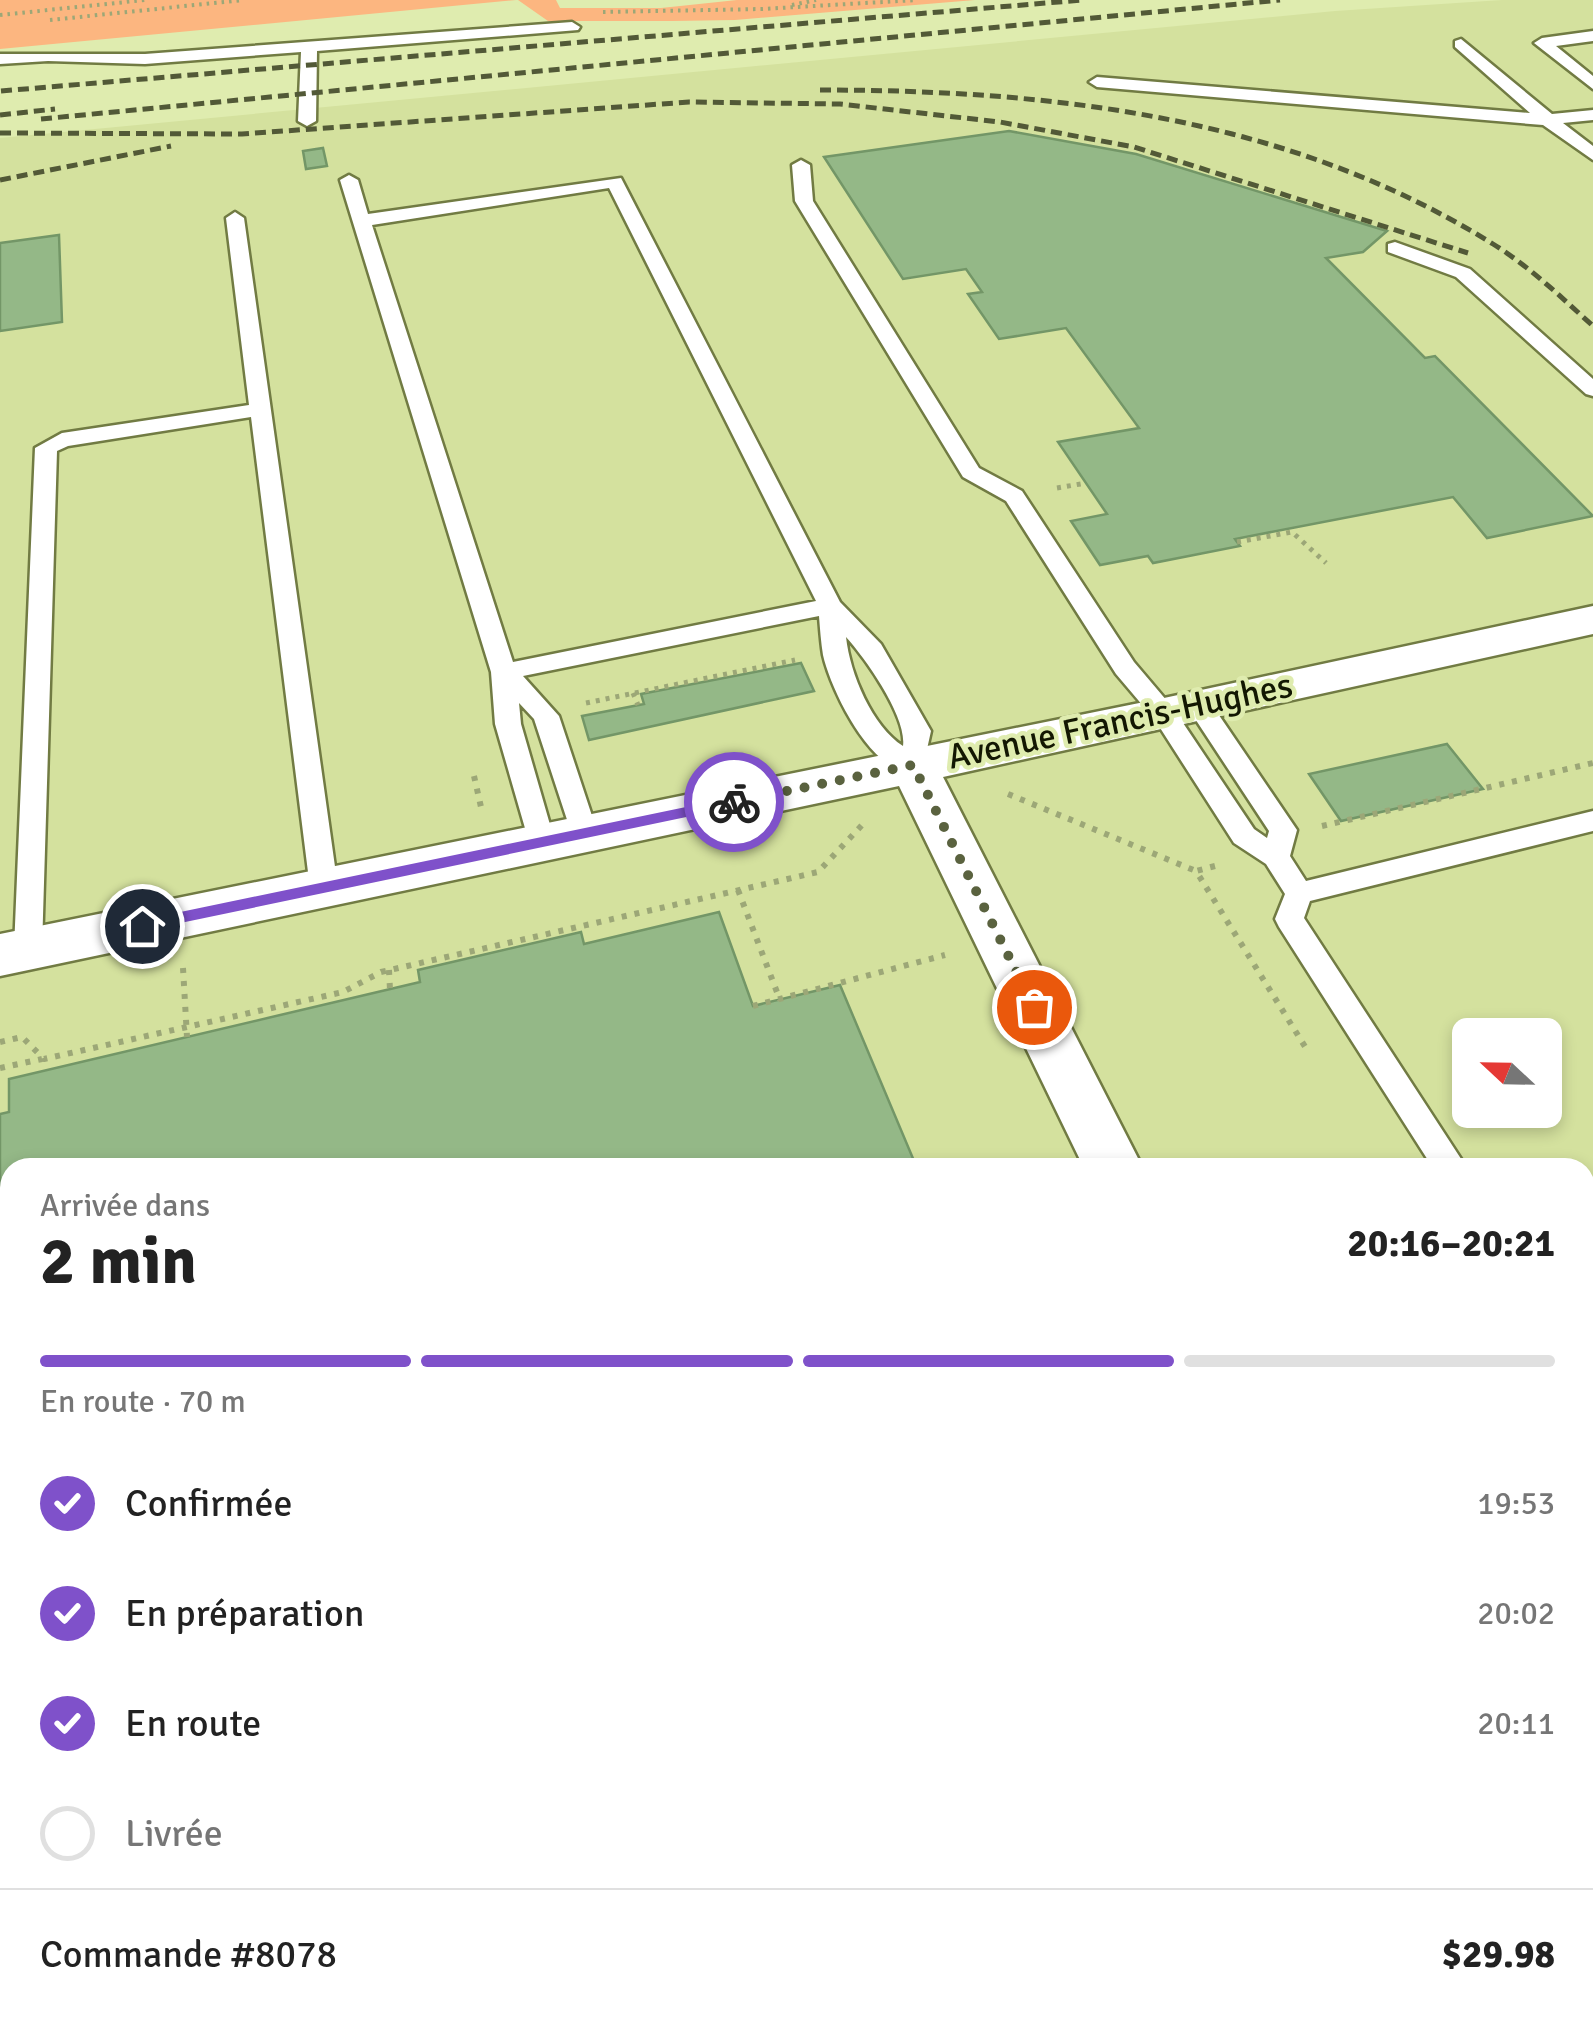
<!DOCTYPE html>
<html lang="fr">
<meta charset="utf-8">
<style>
body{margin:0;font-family:Signika,sans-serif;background:#f2f2f2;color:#222;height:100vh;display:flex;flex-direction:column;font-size:38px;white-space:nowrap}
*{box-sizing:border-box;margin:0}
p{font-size:32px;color:#767676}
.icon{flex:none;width:55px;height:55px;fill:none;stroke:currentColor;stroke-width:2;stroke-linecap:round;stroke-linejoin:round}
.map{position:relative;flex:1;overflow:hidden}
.details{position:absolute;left:0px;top:1158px;width:1595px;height:882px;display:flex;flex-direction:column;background:#fff;border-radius:30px 30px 0 0;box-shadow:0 5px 15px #0003}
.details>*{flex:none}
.needle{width:65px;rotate:292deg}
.fabs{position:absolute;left:1452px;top:1018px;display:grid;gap:20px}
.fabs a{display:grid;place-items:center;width:110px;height:110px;border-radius:15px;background:#fff;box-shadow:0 5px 15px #0003;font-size:50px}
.pin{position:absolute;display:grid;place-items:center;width:85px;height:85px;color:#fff;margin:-42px;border:5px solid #fff;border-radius:50%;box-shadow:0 2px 10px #0007}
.courier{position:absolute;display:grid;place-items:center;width:100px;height:100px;margin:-50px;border:8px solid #7f51ca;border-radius:50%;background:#fff;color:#222;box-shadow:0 2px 12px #0007}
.overview em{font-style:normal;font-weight:700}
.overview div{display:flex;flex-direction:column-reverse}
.overview{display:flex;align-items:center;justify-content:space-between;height:170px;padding:0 40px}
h1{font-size:65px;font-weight:700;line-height:75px}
.bar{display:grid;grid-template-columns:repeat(4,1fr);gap:15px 10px;align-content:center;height:120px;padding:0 40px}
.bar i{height:12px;border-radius:8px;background:#e0e0e0}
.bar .selected{background:#7f51ca}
.bar p{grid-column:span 4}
.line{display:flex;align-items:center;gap:25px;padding:0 40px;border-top:2px solid #e0e0e0}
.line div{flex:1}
ol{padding:0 40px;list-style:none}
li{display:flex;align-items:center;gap:30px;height:110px}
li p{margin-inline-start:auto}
li .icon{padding:10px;border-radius:50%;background:#7f51ca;color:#fff;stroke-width:4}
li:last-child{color:#767676}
li i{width:55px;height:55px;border:5px solid #e0e0e0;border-radius:50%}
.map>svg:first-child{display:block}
.built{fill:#d4e19e;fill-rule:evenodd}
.green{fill:#fcb680}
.building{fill:#94b887;stroke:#739667;stroke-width:2.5}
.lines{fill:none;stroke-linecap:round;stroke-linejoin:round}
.lane-casing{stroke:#717b43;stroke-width:5}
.street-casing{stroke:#717b43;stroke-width:5}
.path-far2{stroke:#9ca777;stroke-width:4;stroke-dasharray:2.5 5;stroke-linecap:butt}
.path-far1{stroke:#9ca777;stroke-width:5;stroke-dasharray:4 6;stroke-linecap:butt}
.path{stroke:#9ca777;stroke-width:6;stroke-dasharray:5 8;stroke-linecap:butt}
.lane{fill:#fff;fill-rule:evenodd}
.street{fill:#fff;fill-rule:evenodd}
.rail{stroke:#525937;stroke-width:5;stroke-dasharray:11 6;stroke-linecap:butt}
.route{fill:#7f51ca}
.done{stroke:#5a623f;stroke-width:10;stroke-dasharray:0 18}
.labels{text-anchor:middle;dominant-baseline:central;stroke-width:9;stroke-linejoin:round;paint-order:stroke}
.street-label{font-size:35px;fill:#131702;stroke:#dfecaf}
</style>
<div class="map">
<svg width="1593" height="2038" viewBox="0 0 1593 2038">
<rect width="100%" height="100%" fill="#dfecaf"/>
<!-- built -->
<path class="built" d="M1502,0H1593V2038H0V138L1335,11ZM1470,1035H1545V1110H1470ZM10,1168H1585V2030H10Z"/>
<!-- green -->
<path class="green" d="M0,0H516L0,49Z
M518,0H556L560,8H661L737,0H975L735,20L673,21H548Z"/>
<!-- building -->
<path class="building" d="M1009,131L1136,154L1387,231L1363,252L1326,258L1425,358L1435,356L1593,516L1487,538L1453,497L1235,539L1240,546L1153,563L1148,556L1100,565L1071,521L1107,514L1058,442L1139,428L1066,328L999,339L968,294L982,292L966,269L903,279L824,157Z
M323,148L327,166L306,169L303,151Z
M59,235L62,322L0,331V243Z
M801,663L814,691L589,740L582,716L644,704L641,694Z
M1447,744L1483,789L1341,821L1309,774Z
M719,912L753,1006L840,985L917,1168H10V2030H1274L1277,2038H0V1114L9,1112V1079L420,982L418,970L581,932L584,944Z"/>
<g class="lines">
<defs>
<path id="lane" d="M572,22L580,27L578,30L317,51L316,121L307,126L298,121L301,52L145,64L48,61L0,64V54H145Z
M1593,31V41L1556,46L1593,76V89L1534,43L1542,38Z
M1461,39L1552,114L1593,110V120L1563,123L1593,146V160L1543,125L1097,87L1089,82L1097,77L1530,113L1455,47V41Z
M801,160L810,165L813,201L979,468L1022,491L1134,662L1173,708L1254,829L1267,838L1269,831L1186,705L1199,696L1208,699L1297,830L1290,856L1306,881L1593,811V831L1310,901L1304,918L1467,1168H1433L1279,927L1275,919L1285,894L1266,864L1234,843L1155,720L1116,674L1006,501L963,477L795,201L792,165Z
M349,175L358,180L368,214L621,178L840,602L881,644L931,731L922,772C876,785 831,691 823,655C821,643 820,629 819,616L523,676L559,716L598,834L594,841H574L534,719L519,703L521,724L555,842L551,849H531L495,724L491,672L340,180ZM609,188L816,601L513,662L372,225ZM846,637C866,659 907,717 903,746C872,726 850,674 846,637Z
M235,212L244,218L338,888L334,895L324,899L314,895L310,888L251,417L68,446L57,451L42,949L38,957L28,960L18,957L14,949L35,448L62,433L249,405L226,218Z
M1395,242L1470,269L1593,379V396L1586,394L1456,277L1388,252V244Z
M1585,1358L1593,1361V1403L1585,1399Z
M1593,1711V1751L1585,1754V1714Z"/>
<path id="street" d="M1593,606V634L943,777L1143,1168H1084L899,786L0,976V934L1164,698Z
M1585,2029L1589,2038H1507L1503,2030Z"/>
</defs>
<!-- lane casing -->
<use href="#lane" class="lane-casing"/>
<!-- street casing -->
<use href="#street" class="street-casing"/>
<!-- path-far2 -->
<path class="path-far2" d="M792,5L816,0
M603,12L762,9L917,0
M0,15L145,0
M50,20L243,0"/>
<!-- path-far1 -->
<path class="path-far1" d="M1057,488L1086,483
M1237,542L1292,532L1326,563
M633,693L638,705
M586,703L795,660"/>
<!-- path -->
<path class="path" d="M474,776L481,807
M1008,794L1196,871
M1322,826L1593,763
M1215,866L1196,871L1309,1053
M738,890L780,1000
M183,968L187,1037
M389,970L390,990
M753,1006L945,955
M0,1042L22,1037L44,1059L343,992L381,972L818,872L863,824
M0,1068L42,1059"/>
<!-- lane -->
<use href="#lane" class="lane"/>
<!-- street -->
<use href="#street" class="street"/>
<!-- rail -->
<path class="rail" d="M820,90C1055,90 1289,117 1493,244C1530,267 1561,297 1593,326
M1,91L1082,0
M0,115L55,109
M41,119L1280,0
M0,133L242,134L689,102L840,104L1000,122L1134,147L1468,253
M0,180L171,146"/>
</g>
<!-- route -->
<path class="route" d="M734,797L741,802L739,806L142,931L135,926L142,920Z"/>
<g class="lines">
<!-- done -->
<path class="done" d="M734,802L913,765L1034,1007"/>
</g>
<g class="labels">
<!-- street labels -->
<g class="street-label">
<text transform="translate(1120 721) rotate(-12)">Avenue Francis-Hughes</text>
</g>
</g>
</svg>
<div class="fabs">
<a><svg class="needle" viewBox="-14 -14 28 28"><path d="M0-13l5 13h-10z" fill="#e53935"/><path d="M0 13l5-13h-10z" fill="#767676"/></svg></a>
</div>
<div class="pin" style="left:1034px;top:1007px;background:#ea580c"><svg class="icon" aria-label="bag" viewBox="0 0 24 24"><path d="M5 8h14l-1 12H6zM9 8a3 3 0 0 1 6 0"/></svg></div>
<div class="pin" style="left:142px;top:926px;background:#1f2937"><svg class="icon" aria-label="home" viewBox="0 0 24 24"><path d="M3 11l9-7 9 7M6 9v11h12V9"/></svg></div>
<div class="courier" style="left:734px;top:802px"><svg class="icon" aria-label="bike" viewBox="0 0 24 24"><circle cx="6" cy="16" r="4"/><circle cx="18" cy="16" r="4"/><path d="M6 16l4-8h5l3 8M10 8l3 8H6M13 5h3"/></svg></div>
<section class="details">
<div class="overview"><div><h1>2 min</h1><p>Arrivée dans</p></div><em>20:16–20:21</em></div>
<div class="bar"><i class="selected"></i><i class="selected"></i><i class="selected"></i><i></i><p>En route · 70 m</p></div>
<ol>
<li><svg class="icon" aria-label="check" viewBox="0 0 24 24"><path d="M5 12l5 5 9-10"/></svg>Confirmée<p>19:53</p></li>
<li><svg class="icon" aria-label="check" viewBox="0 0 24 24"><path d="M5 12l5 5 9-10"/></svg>En préparation<p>20:02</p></li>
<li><svg class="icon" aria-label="check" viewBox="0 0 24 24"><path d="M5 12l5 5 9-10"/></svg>En route<p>20:11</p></li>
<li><i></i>Livrée</li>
</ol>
<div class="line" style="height:130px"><div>Commande #8078</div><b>$29.98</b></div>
</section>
</div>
